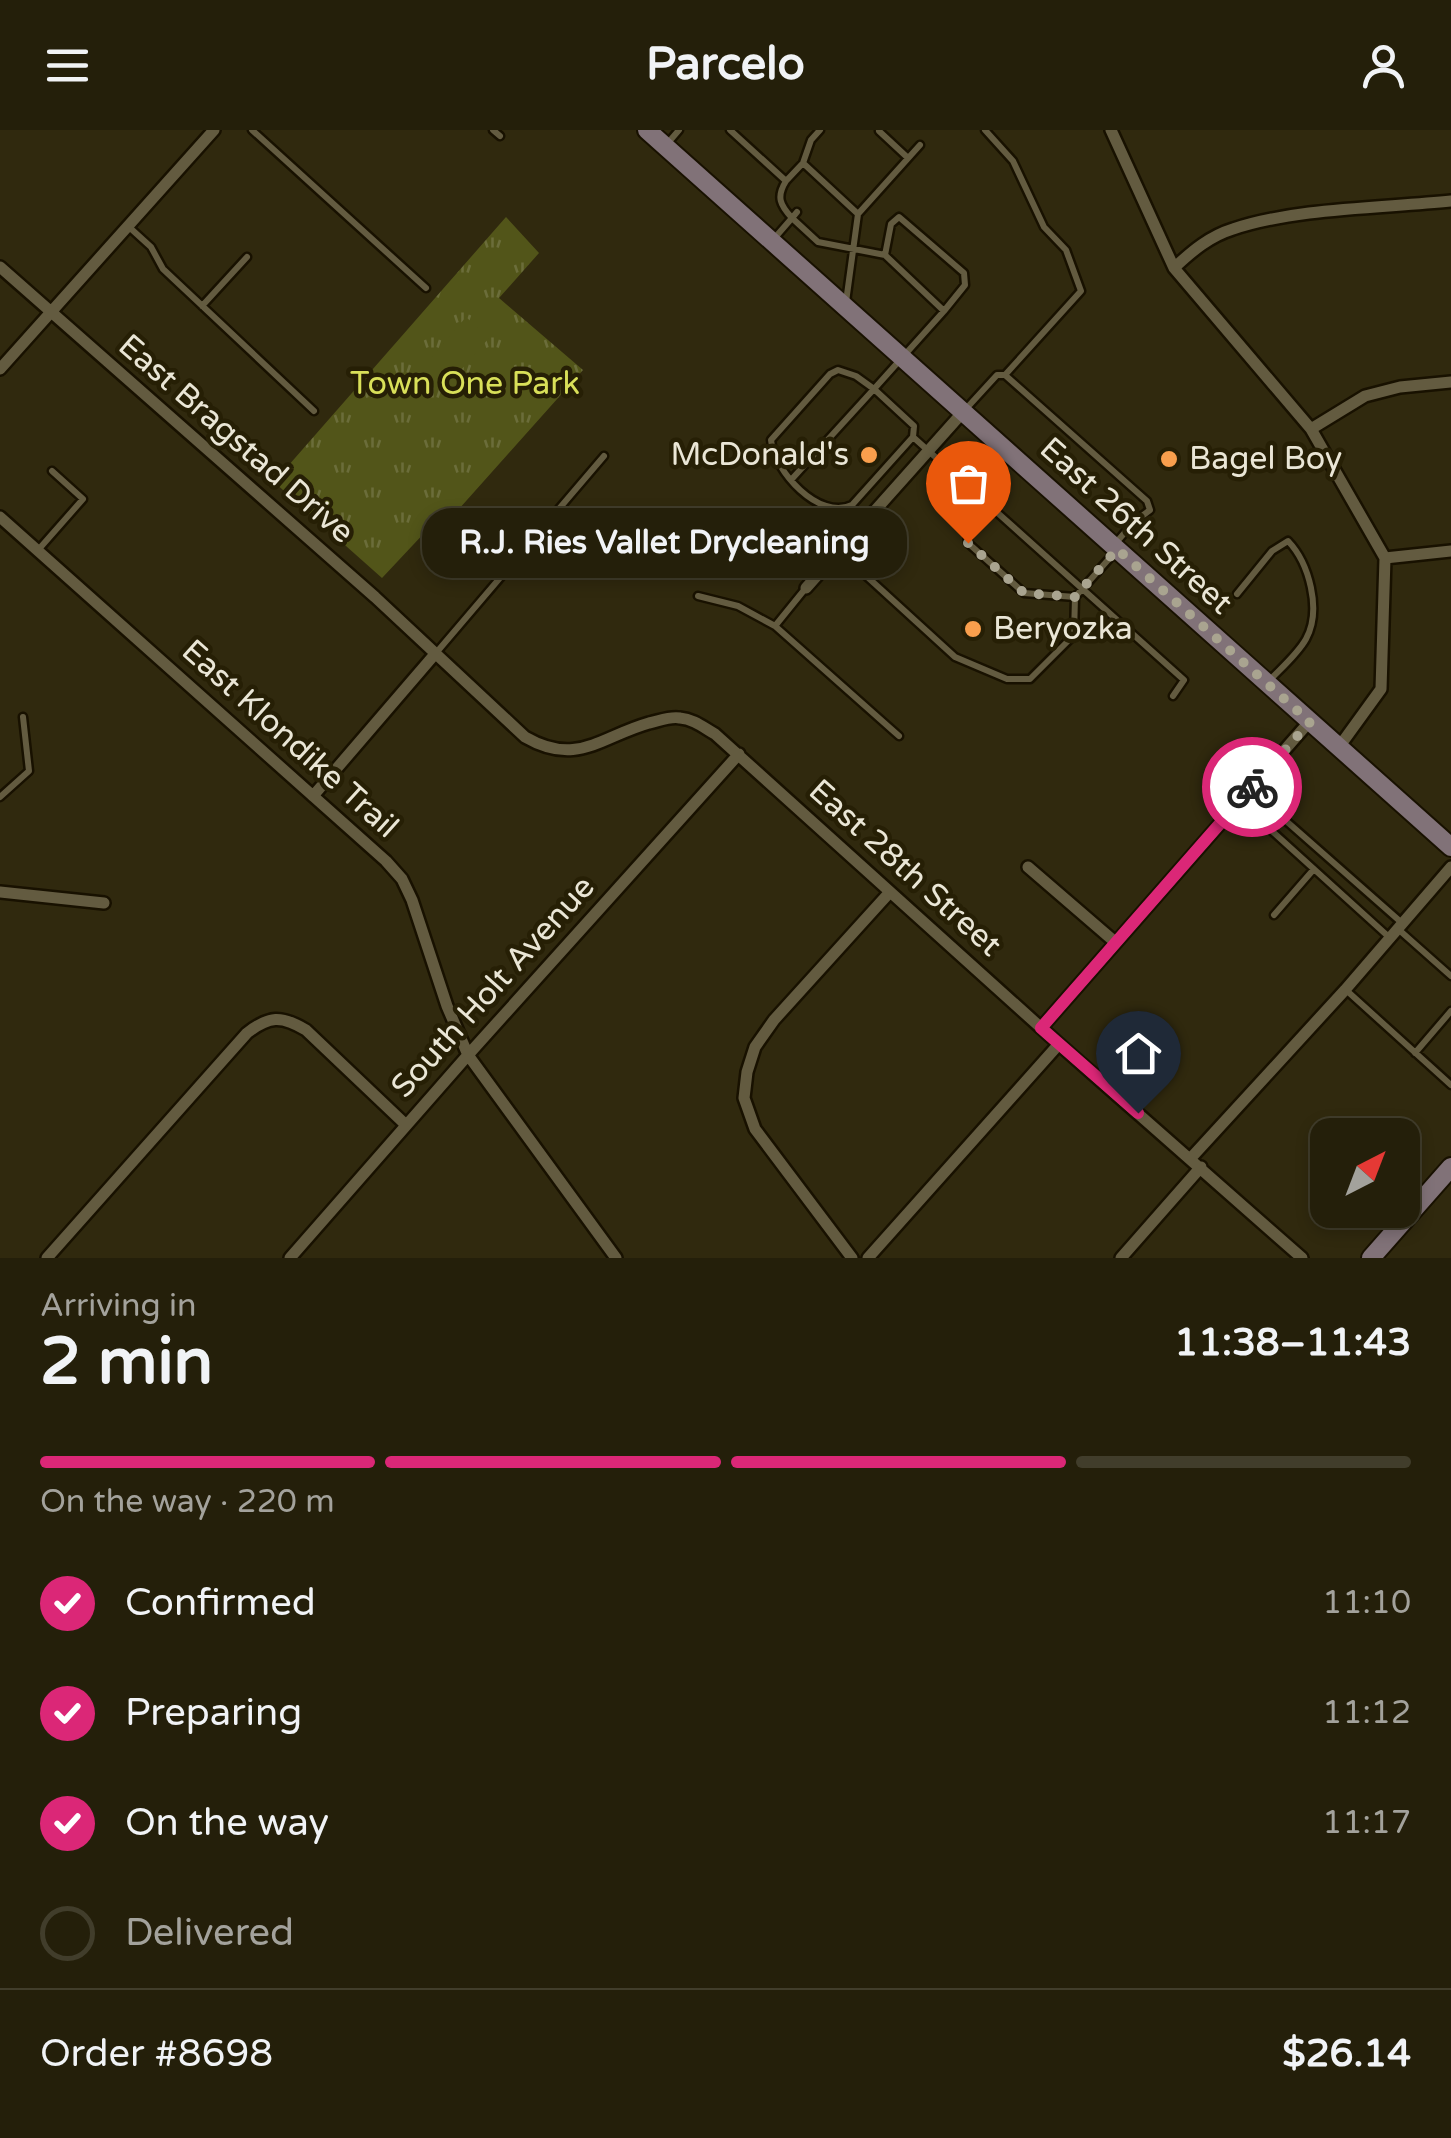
<!DOCTYPE html>
<meta charset="utf-8">
<style>
body{margin:0;font-family:"Varela Round",sans-serif;background:#302c18;color:#f1f3f6;height:100vh;display:flex;flex-direction:column;font-size:38px;white-space:nowrap}
*{box-sizing:border-box;margin:0}
p{font-size:32px;color:#a3a29c}
.icon{flex:none;width:55px;height:55px;fill:none;stroke:currentColor;stroke-width:2;stroke-linecap:round;stroke-linejoin:round}
.map{position:relative;height:1128px;overflow:hidden}
.drawer{display:flex;flex-direction:column;background:#241f0a;flex:1}
.drawer>*{flex:none}
.needle{width:65px;rotate:42deg}
.controls{position:absolute;left:1310px;top:988px;display:grid;gap:20px}
.controls a{display:grid;place-items:center;width:110px;height:110px;border-radius:20px;background:#241f0a;box-shadow:0 5px 15px #0003,0 0 0 2px #413d2b;font-size:50px}
.pin{position:absolute;display:grid;place-items:center;width:85px;height:85px;color:#fff;margin:-102px -42px;border-radius:50% 50% 50% 0;rotate:-45deg;box-shadow:0 0 10px #0007}
.pin .icon{rotate:45deg}
.courier{position:absolute;display:grid;place-items:center;width:100px;height:100px;margin:-50px;border:8px solid #db2777;border-radius:50%;background:#fff;color:#222;box-shadow:0 2px 12px #0007}
.bubble{position:absolute;height:70px;border-radius:30px;background:#241f0a;box-shadow:0 5px 15px #0003,0 0 0 2px #413d2b;font-size:32px;font-weight:700;line-height:70px;text-align:center}
.headline em{font-style:normal;font-weight:700}
.headline div{display:flex;flex-direction:column-reverse}
.headline{display:flex;align-items:center;justify-content:space-between;height:170px;padding:0 40px}
h1{font-size:65px;font-weight:700;line-height:75px}
.bar{display:grid;grid-template-columns:repeat(4,1fr);gap:15px 10px;align-content:center;height:120px;padding:0 40px}
.bar i{height:12px;border-radius:8px;background:#413d2b}
.bar .current{background:#db2777}
.bar p{grid-column:span 4}
.line{display:flex;align-items:center;gap:25px;padding:0 40px;border-top:2px solid #413d2b}
.line div{flex:1}
ol{padding:0 40px;list-style:none}
li{display:flex;align-items:center;gap:30px;height:110px}
li p{margin-inline-start:auto}
li .icon{padding:10px;border-radius:50%;background:#db2777;color:#fff;stroke-width:4}
li:last-child{color:#a3a29c}
li i{width:55px;height:55px;border:5px solid #413d2b;border-radius:50%}
header{display:flex;justify-content:space-between;align-items:center;height:130px;padding:0 40px;background:#241f0a;font-size:45px;font-weight:700}
.map>svg:first-child{display:block}
.park{fill:url(#park-tufts)}
.garden{fill:#525519}
.lines{fill:none;stroke-linecap:round;stroke-linejoin:round}
.lane-casing{stroke:#181100;stroke-width:11}
.street-casing{stroke:#181100;stroke-width:16}
.secondary-casing{stroke:#181100;stroke-width:22}
.lane{stroke:#635b40;stroke-width:6}
.street{stroke:#635b40;stroke-width:11}
.secondary{stroke:#817278;stroke-width:18}
.done{stroke:#a9a490;stroke-width:10;stroke-dasharray:0 18}
.route{stroke:#db2777;stroke-width:12}
.poi-dot{fill:#f99f4d;stroke:#261f05;stroke-width:4}
.labels{text-anchor:middle;dominant-baseline:central;stroke-width:9;stroke-linejoin:round;paint-order:stroke}
.park-label{font-size:32px;fill:#d9e059;stroke:#261f05}
.street-label{font-size:32px;fill:#eae6d6;stroke:#261f05}
.poi-label{font-size:32px;fill:#eae6d6;stroke:#261f05;text-anchor:start}
</style>
<header><svg class="icon" aria-label="menu" viewBox="0 0 24 24"><path d="M4 6h16M4 12h16M4 18h16"/></svg>Parcelo<svg class="icon" aria-label="person" viewBox="0 0 24 24"><circle cx="12" cy="8" r="4"/><path d="M4 21q1-7 8-7t8 7"/></svg></header>
<div class="map">
<svg width="1451" height="1128" viewBox="0 0 1451 1128">
<defs>
<pattern id="park-tufts" width="24" height="20" patternUnits="userSpaceOnUse" patternTransform="scale(2.5)"><rect width="24" height="20" fill="#525519"/><path d="M3 7l-1-3M5 7V3M7 7l1-3M15 17l-1-3M17 17v-4M19 17l1-3" fill="none" stroke="#6b6d3a"/></pattern>
</defs>
<rect width="100%" height="100%" fill="#30290e"/>
<!-- park -->
<path class="park" d="M506,87L539,123L499,168L583,240L450,389L443,383L382,448L274,352Z"/>
<!-- garden -->
<path class="garden" d="M466,187L489,208L454,248L432,227Z"/>
<g class="lines">
<defs>
<path id="lane" d="M252,0L426,158
M493,0L500,6
M730,0L786,51C776,67 780,75 792,88L772,111
M985,0L1013,31L1044,97L1066,120L1081,161L1005,245
M879,1L908,28
M667,14L679,0
M803,33L811,10L820,0
M786,51L803,33L858,84L846,172
M797,82L792,88L818,112L885,125L944,181L874,259L914,296L913,307L1184,550L1173,566
M858,84L920,15
M129,97L151,117L163,139L314,281
M885,125L891,94L899,87L964,143L965,155L944,181
M202,176L247,127
M964,281L997,245H1005L1147,371L1150,380L1134,392L1114,415
M791,350L874,259L856,246L838,240L830,244L771,310C774,341 819,391 852,375L913,307
M964,356L968,413L1024,463L1075,467
M39,419L83,369L52,341
M840,422L955,527L1007,549H1030L1074,505L1075,467L1116,421
M805,459L775,496L899,606
M1237,464L1272,421L1288,411C1309,433 1322,480 1306,509C1297,525 1280,539 1268,552
M698,466L738,476L775,496
M436,523L604,326
M1250,659L1402,793
M0,667L29,641L23,587
M1240,672L1390,808
M1274,785L1314,739
M1398,799L1451,846
M1346,860L1451,955
M1415,923L1451,881"/>
<path id="street" d="M1111,0L1174,138L1311,299L1385,428L1451,421
M0,137L375,467L525,607C577,637 600,607 649,593C659,591 670,586 680,588C693,589 703,597 715,604L1059,914L1302,1128
M1174,138C1192,121 1210,106 1233,99C1295,78 1384,78 1451,71
M0,239L214,0
M1311,299L1365,266L1400,257L1451,252
M0,387L386,731L402,749L412,770L447,876L468,925L616,1128
M806,458L963,282
M1339,617L1381,559L1385,428
M313,666L435,524
M1028,737L1115,812
M0,762L104,773
M1041,898L1310,591
M1190,1029L1345,860L1451,737
M47,1128L247,903C269,886 281,885 306,900L406,995
M290,1128L468,925L739,624
M852,1128L755,999L744,968L747,942L755,917L774,890L890,762
M868,1128L1059,914
M1121,1128L1201,1037"/>
<path id="secondary" d="M647,0L1451,717
M1371,1128L1451,1037"/>
</defs>
<!-- lane casing -->
<use href="#lane" class="lane-casing"/>
<!-- street casing -->
<use href="#street" class="street-casing"/>
<!-- secondary casing -->
<use href="#secondary" class="secondary-casing"/>
<!-- lane -->
<use href="#lane" class="lane"/>
<!-- street -->
<use href="#street" class="street"/>
<!-- secondary -->
<use href="#secondary" class="secondary"/>
</g>
<g class="lines">
<!-- done -->
<path class="done" d="M968,413L1024,463L1075,467L1117,419L1310,592L1252,657"/>
<!-- route -->
<path class="route" d="M1138,983L1041,898L1252,657"/>
</g>
<!-- markers -->
<g class="poi-dot">
<circle cx="869" cy="325" r="10"/>
<circle cx="1169" cy="329" r="10"/>
<circle cx="973" cy="499" r="10"/>
</g>
<g class="labels">
<!-- park labels -->
<g class="park-label">
<text x="465" y="254">Town One Park</text>
</g>
<!-- street labels -->
<g class="street-label">
<text transform="translate(236 309) rotate(41)">East Bragstad Drive</text>
<text transform="translate(1136 396) rotate(42)">East 26th Street</text>
<text transform="translate(290 609) rotate(42)">East Klondike Trail</text>
<text transform="translate(905 738) rotate(42)">East 28th Street</text>
<text transform="translate(493 857) rotate(-48)">South Holt Avenue</text>
</g>
<!-- poi labels -->
<g class="poi-label">
<text x="849" y="325" text-anchor="end">McDonald's</text>
<text x="1189" y="329">Bagel Boy</text>
<text x="993" y="499">Beryozka</text>
</g>
</g>
</svg>
<div class="controls">
<a><svg class="needle" viewBox="-14 -14 28 28"><path d="M0-13l5 13h-10z" fill="#e53935"/><path d="M0 13l5-13h-10z" fill="#a3a29c"/></svg></a>
</div>
<div class="pin" style="left:968px;top:413px;background:#ea580c"><svg class="icon" aria-label="bag" viewBox="0 0 24 24"><path d="M5 8h14l-1 12H6zM9 8a3 3 0 0 1 6 0"/></svg></div>
<div class="pin" style="left:1138px;top:983px;background:#1f2937"><svg class="icon" aria-label="home" viewBox="0 0 24 24"><path d="M3 11l9-7 9 7M6 9v11h12V9"/></svg></div>
<div class="courier" style="left:1252px;top:657px"><svg class="icon" aria-label="bike" viewBox="0 0 24 24"><circle cx="6" cy="16" r="4"/><circle cx="18" cy="16" r="4"/><path d="M6 16l4-8h5l3 8M10 8l3 8H6M13 5h3"/></svg></div>
<div class="bubble" style="left:422px;top:378px;width:485px">R.J. Ries Vallet Drycleaning</div>
</div>
<section class="drawer">
<div class="headline"><div><h1>2 min</h1><p>Arriving in</p></div><em>11:38–11:43</em></div>
<div class="bar"><i class="current"></i><i class="current"></i><i class="current"></i><i></i><p>On the way · 220 m</p></div>
<ol>
<li><svg class="icon" aria-label="check" viewBox="0 0 24 24"><path d="M5 12l5 5 9-10"/></svg>Confirmed<p>11:10</p></li>
<li><svg class="icon" aria-label="check" viewBox="0 0 24 24"><path d="M5 12l5 5 9-10"/></svg>Preparing<p>11:12</p></li>
<li><svg class="icon" aria-label="check" viewBox="0 0 24 24"><path d="M5 12l5 5 9-10"/></svg>On the way<p>11:17</p></li>
<li><i></i>Delivered</li>
</ol>
<div class="line" style="height:130px"><div>Order #8698</div><b>$26.14</b></div>
</section>
